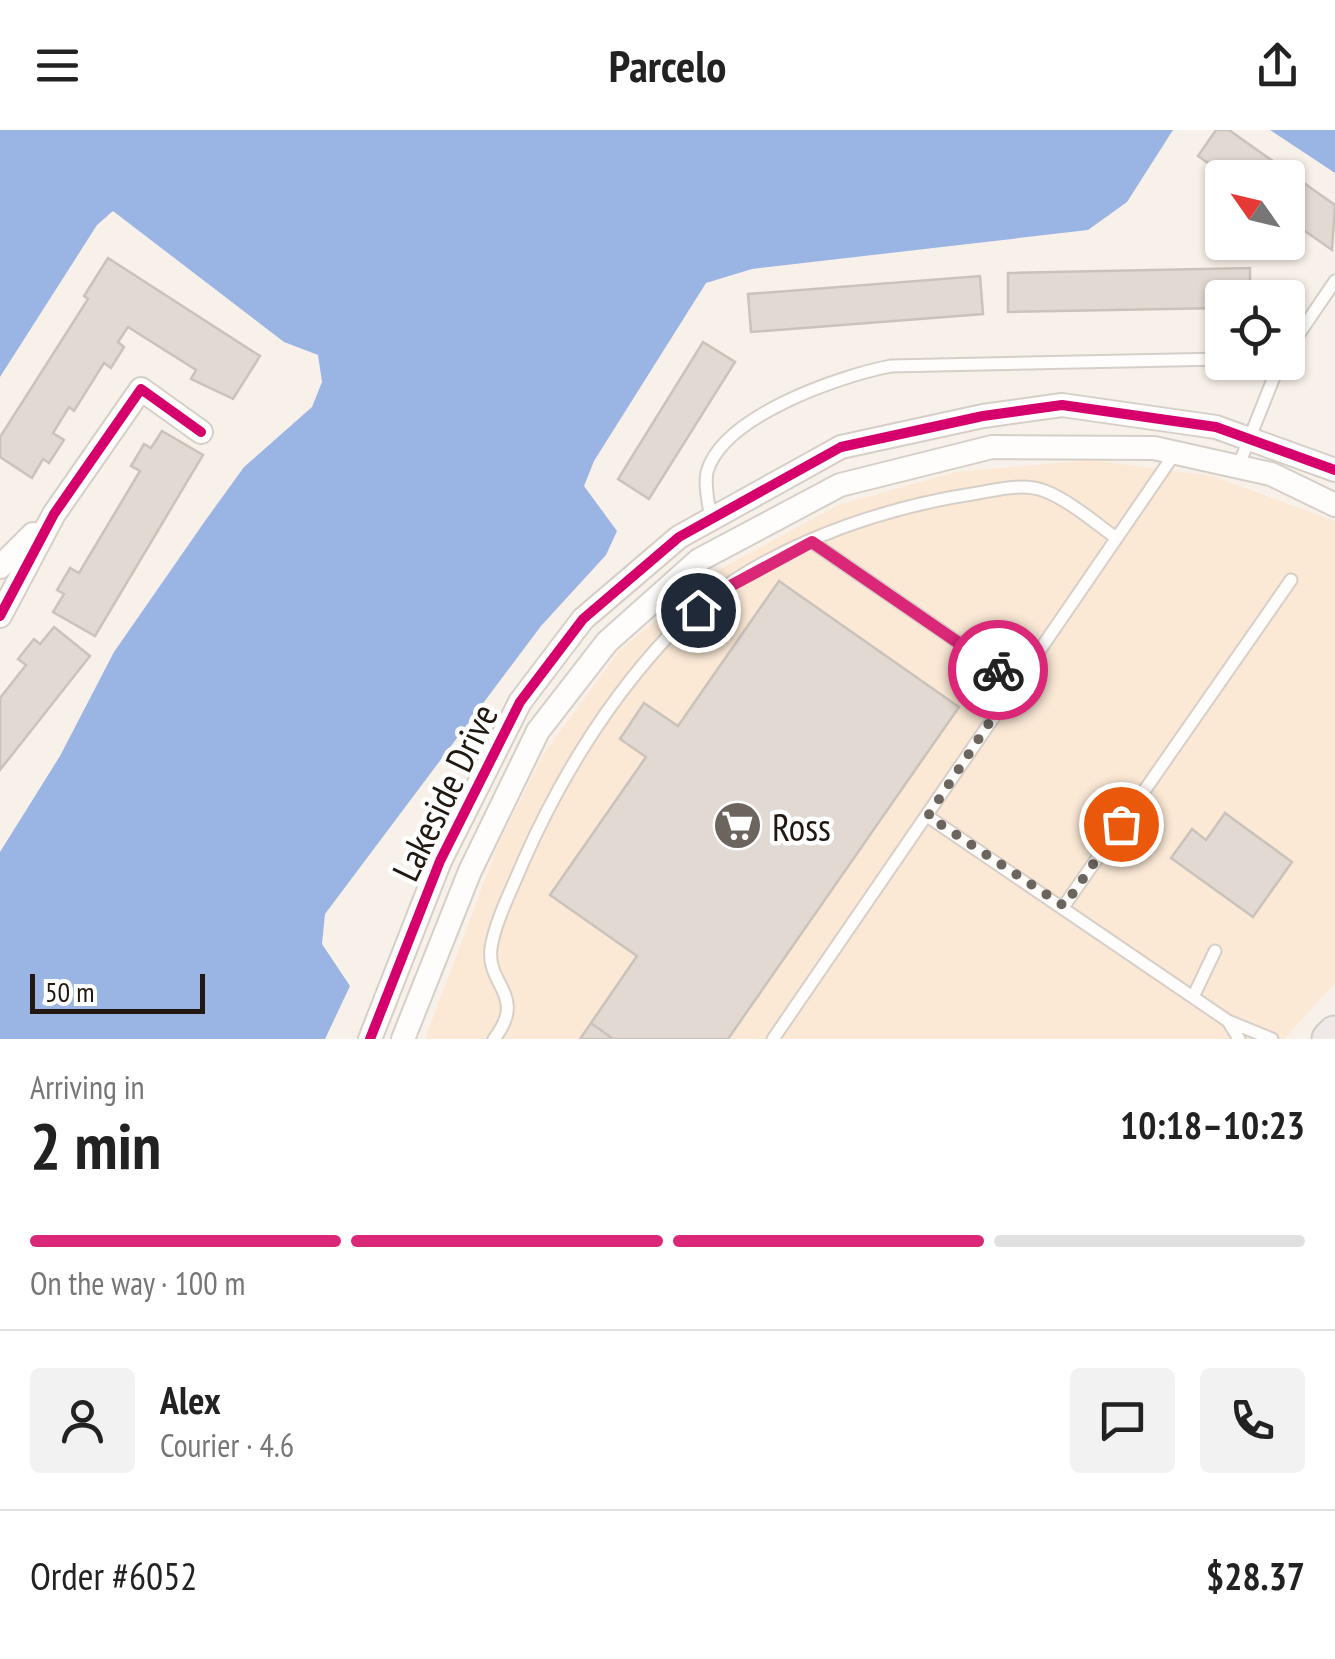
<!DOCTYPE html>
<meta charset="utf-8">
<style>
body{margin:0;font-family:"PT Sans Narrow",sans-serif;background:#f2f2f2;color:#222;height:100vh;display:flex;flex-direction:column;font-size:38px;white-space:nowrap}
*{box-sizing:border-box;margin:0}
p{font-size:32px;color:#767676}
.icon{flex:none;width:55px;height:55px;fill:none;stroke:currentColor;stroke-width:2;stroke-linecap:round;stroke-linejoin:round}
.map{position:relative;height:909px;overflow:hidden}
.details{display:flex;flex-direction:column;background:#fff;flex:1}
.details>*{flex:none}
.needle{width:65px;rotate:304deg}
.tools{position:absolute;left:1205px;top:30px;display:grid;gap:20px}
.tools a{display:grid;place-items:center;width:100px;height:100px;border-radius:10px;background:#fff;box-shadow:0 2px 8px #0004;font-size:50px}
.scale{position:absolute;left:30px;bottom:25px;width:175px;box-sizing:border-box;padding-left:10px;border:5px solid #211911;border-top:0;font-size:28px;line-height:35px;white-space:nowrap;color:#211911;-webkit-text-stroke:8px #fff;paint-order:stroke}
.pin{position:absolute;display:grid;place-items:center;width:85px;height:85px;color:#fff;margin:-42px;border:5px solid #fff;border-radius:50%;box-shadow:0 2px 10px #0007}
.courier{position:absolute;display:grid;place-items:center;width:100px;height:100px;margin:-50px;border:8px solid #db2777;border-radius:50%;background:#fff;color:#222;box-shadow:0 2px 12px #0007}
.summary em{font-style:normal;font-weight:700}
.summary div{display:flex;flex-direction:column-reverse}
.summary{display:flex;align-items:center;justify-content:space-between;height:170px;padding:0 30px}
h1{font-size:65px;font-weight:700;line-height:75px}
.bar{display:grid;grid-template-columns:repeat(4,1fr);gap:15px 10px;align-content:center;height:120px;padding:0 30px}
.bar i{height:12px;border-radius:8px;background:#e0e0e0}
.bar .on{background:#db2777}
.bar p{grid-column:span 4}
.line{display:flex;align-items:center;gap:25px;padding:0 30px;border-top:2px solid #e0e0e0}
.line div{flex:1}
.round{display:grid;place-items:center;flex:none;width:105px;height:105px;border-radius:10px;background:#f2f2f2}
header{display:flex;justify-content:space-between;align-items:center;height:130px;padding:0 30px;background:#fff;font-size:45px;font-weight:700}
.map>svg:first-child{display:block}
.built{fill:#fbe9d6}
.water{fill:#9ab4e4}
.building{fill:#e1d9d2;stroke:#cac3bb;stroke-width:2.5}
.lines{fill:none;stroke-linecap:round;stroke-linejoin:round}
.lane-casing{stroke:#d6cfc7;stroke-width:15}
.street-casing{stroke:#d6cfc7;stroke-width:26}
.primary-casing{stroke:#d0ccc7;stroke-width:39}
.lane{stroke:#fefdfc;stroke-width:11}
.street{stroke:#fefdfc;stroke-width:22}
.primary{stroke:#f0e9e8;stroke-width:35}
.cycleway-casing{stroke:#fff;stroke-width:16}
.cycleway{stroke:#d6006c;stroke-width:10}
.done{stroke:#6c655d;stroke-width:10;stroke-dasharray:0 18}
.route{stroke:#db2777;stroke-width:12}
.labels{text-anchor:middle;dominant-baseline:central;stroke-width:9;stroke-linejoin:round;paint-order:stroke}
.street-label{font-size:38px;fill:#211911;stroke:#fff}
.poi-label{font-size:38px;fill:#211911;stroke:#fff;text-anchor:start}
</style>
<header><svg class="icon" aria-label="menu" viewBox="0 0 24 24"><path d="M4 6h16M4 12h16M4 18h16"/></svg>Parcelo<svg class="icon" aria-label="share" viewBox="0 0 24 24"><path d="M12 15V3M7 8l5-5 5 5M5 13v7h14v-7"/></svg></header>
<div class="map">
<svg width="1335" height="909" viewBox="0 0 1335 909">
<rect width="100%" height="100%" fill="#f8f1e9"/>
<!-- built -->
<path class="built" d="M1091,330L1212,346L1335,391V853L1284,909H425L499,712L544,623L620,520L713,443L838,375L956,342Z"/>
<!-- water -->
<path class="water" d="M0,0H1173L1127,72L1088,100L752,139L706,153L594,331L584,356L617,401L606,425L541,496L325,784L322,814L350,856L325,909H0V722L60,626L114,522L205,391L244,337L312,277L322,252L318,225L284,212L113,81L97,95L0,247Z
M1270,0H1335V43Z"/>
<!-- building -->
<path class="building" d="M1216,0H1229L1335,75L1332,120L1288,89V48H1229L1198,26Z
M108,128L260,226L233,269L191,249L196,240L128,197L118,212L124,217L111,238L104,233L74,281L69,277L53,303L64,310L49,333L43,329L32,348L0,327V307L88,169L84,166Z
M1250,138V168H1222V178L1008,182V143Z
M980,146L983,184L751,202L748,164Z
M703,212L735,232L649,369L618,349Z
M162,301L203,325L95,506L53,482L64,464L57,460L70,438L79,443L140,341L131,336L144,314L151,318Z
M779,451L959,577L728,909H613L591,893L637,826L550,765L646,627L620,609L644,573L678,596Z
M54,497L90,526L0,640V568L26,535L18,529L34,509L40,514Z
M1225,683L1292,732L1253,787L1171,728L1192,699L1206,710Z
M591,893L613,909H580Z"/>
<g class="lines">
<defs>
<path id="lane" d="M1288,220L1335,151
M1238,337L1280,232
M711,389C709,375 704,356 707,342C723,286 839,246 891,236L1222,229
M812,412L1016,552
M927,686L1228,891L1272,909
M1064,776L1291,450
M1193,867L1215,821
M1228,891L1239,909
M494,909C528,865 486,856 491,818C495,791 513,757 523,732C560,648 608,570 671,503C746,423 872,379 978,363C1000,359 1024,353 1045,361C1070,371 1094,392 1115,407
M773,909L1175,323"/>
<path id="street" d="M0,437L33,404
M0,486L54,384L141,259L201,302
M370,909L440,731L520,572L583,489L679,407L841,317L983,286L1062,275L1216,297L1335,340
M403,909L470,741L538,601L607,512L699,430L840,355L992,317L1154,318L1271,344L1335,375"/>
<path id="primary" d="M1330,909L1335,904"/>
</defs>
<!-- lane casing -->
<use href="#lane" class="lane-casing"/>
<!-- street casing -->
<use href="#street" class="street-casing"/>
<!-- primary casing -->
<use href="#primary" class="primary-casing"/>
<!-- lane -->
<use href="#lane" class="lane"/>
<!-- street -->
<use href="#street" class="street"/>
<!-- primary -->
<use href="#primary" class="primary"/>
<defs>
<path id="cycleway" d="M0,486L54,384L141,259L201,302
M370,909L440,731L520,572L583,489L679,407L841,317L983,286L1062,275L1216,297L1335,340"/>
</defs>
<!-- cycleway casing -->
<use href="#cycleway" class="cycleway-casing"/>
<!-- cycleway -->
<use href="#cycleway" class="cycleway"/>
</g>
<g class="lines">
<!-- done -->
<path class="done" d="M998,540L1016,552L928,686L1064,776L1121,694"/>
<!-- route -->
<path class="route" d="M698,480L723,460L812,412L998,540"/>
</g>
<!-- icons -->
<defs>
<symbol id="supermarket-disc" viewBox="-11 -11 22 22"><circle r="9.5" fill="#6c655d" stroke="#fff"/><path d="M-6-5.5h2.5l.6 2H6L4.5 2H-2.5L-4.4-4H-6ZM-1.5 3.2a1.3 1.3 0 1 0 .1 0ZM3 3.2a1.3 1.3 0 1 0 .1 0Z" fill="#fff"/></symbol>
</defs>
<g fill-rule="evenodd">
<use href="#supermarket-disc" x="710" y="668" width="55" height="55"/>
</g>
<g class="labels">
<!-- street labels -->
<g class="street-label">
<text transform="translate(444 662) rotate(-64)">Lakeside Drive</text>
</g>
<!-- poi labels -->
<g class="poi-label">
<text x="772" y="696">Ross</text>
</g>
</g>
</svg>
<div class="tools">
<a><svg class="needle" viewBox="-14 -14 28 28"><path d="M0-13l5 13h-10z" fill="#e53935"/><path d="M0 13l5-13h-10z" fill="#767676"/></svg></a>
<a><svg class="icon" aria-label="locate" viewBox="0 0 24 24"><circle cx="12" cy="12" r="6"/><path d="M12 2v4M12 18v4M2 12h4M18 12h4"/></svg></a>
</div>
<div class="scale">50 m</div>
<div class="pin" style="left:1121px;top:694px;background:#ea580c"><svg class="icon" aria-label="bag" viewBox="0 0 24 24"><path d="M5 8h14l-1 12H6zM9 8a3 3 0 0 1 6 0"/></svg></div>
<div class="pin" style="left:698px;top:480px;background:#1f2937"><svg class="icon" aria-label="home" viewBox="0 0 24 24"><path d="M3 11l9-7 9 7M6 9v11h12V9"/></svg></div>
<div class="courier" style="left:998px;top:540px"><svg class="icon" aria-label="bike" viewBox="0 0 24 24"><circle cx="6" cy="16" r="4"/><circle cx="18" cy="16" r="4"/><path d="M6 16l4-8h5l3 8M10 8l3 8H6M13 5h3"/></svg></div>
</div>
<section class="details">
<div class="summary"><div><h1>2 min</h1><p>Arriving in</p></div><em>10:18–10:23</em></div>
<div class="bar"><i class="on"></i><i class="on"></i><i class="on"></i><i></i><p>On the way · 100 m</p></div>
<div class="line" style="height:180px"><a class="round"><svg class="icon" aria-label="person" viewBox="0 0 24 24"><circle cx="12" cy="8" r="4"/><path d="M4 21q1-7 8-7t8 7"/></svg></a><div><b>Alex</b><p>Courier · 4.6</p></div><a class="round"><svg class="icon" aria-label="chat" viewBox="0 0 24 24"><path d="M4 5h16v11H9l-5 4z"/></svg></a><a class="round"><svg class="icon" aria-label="phone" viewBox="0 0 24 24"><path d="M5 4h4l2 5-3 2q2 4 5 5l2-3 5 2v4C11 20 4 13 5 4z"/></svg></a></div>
<div class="line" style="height:130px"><div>Order #6052</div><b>$28.37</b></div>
</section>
